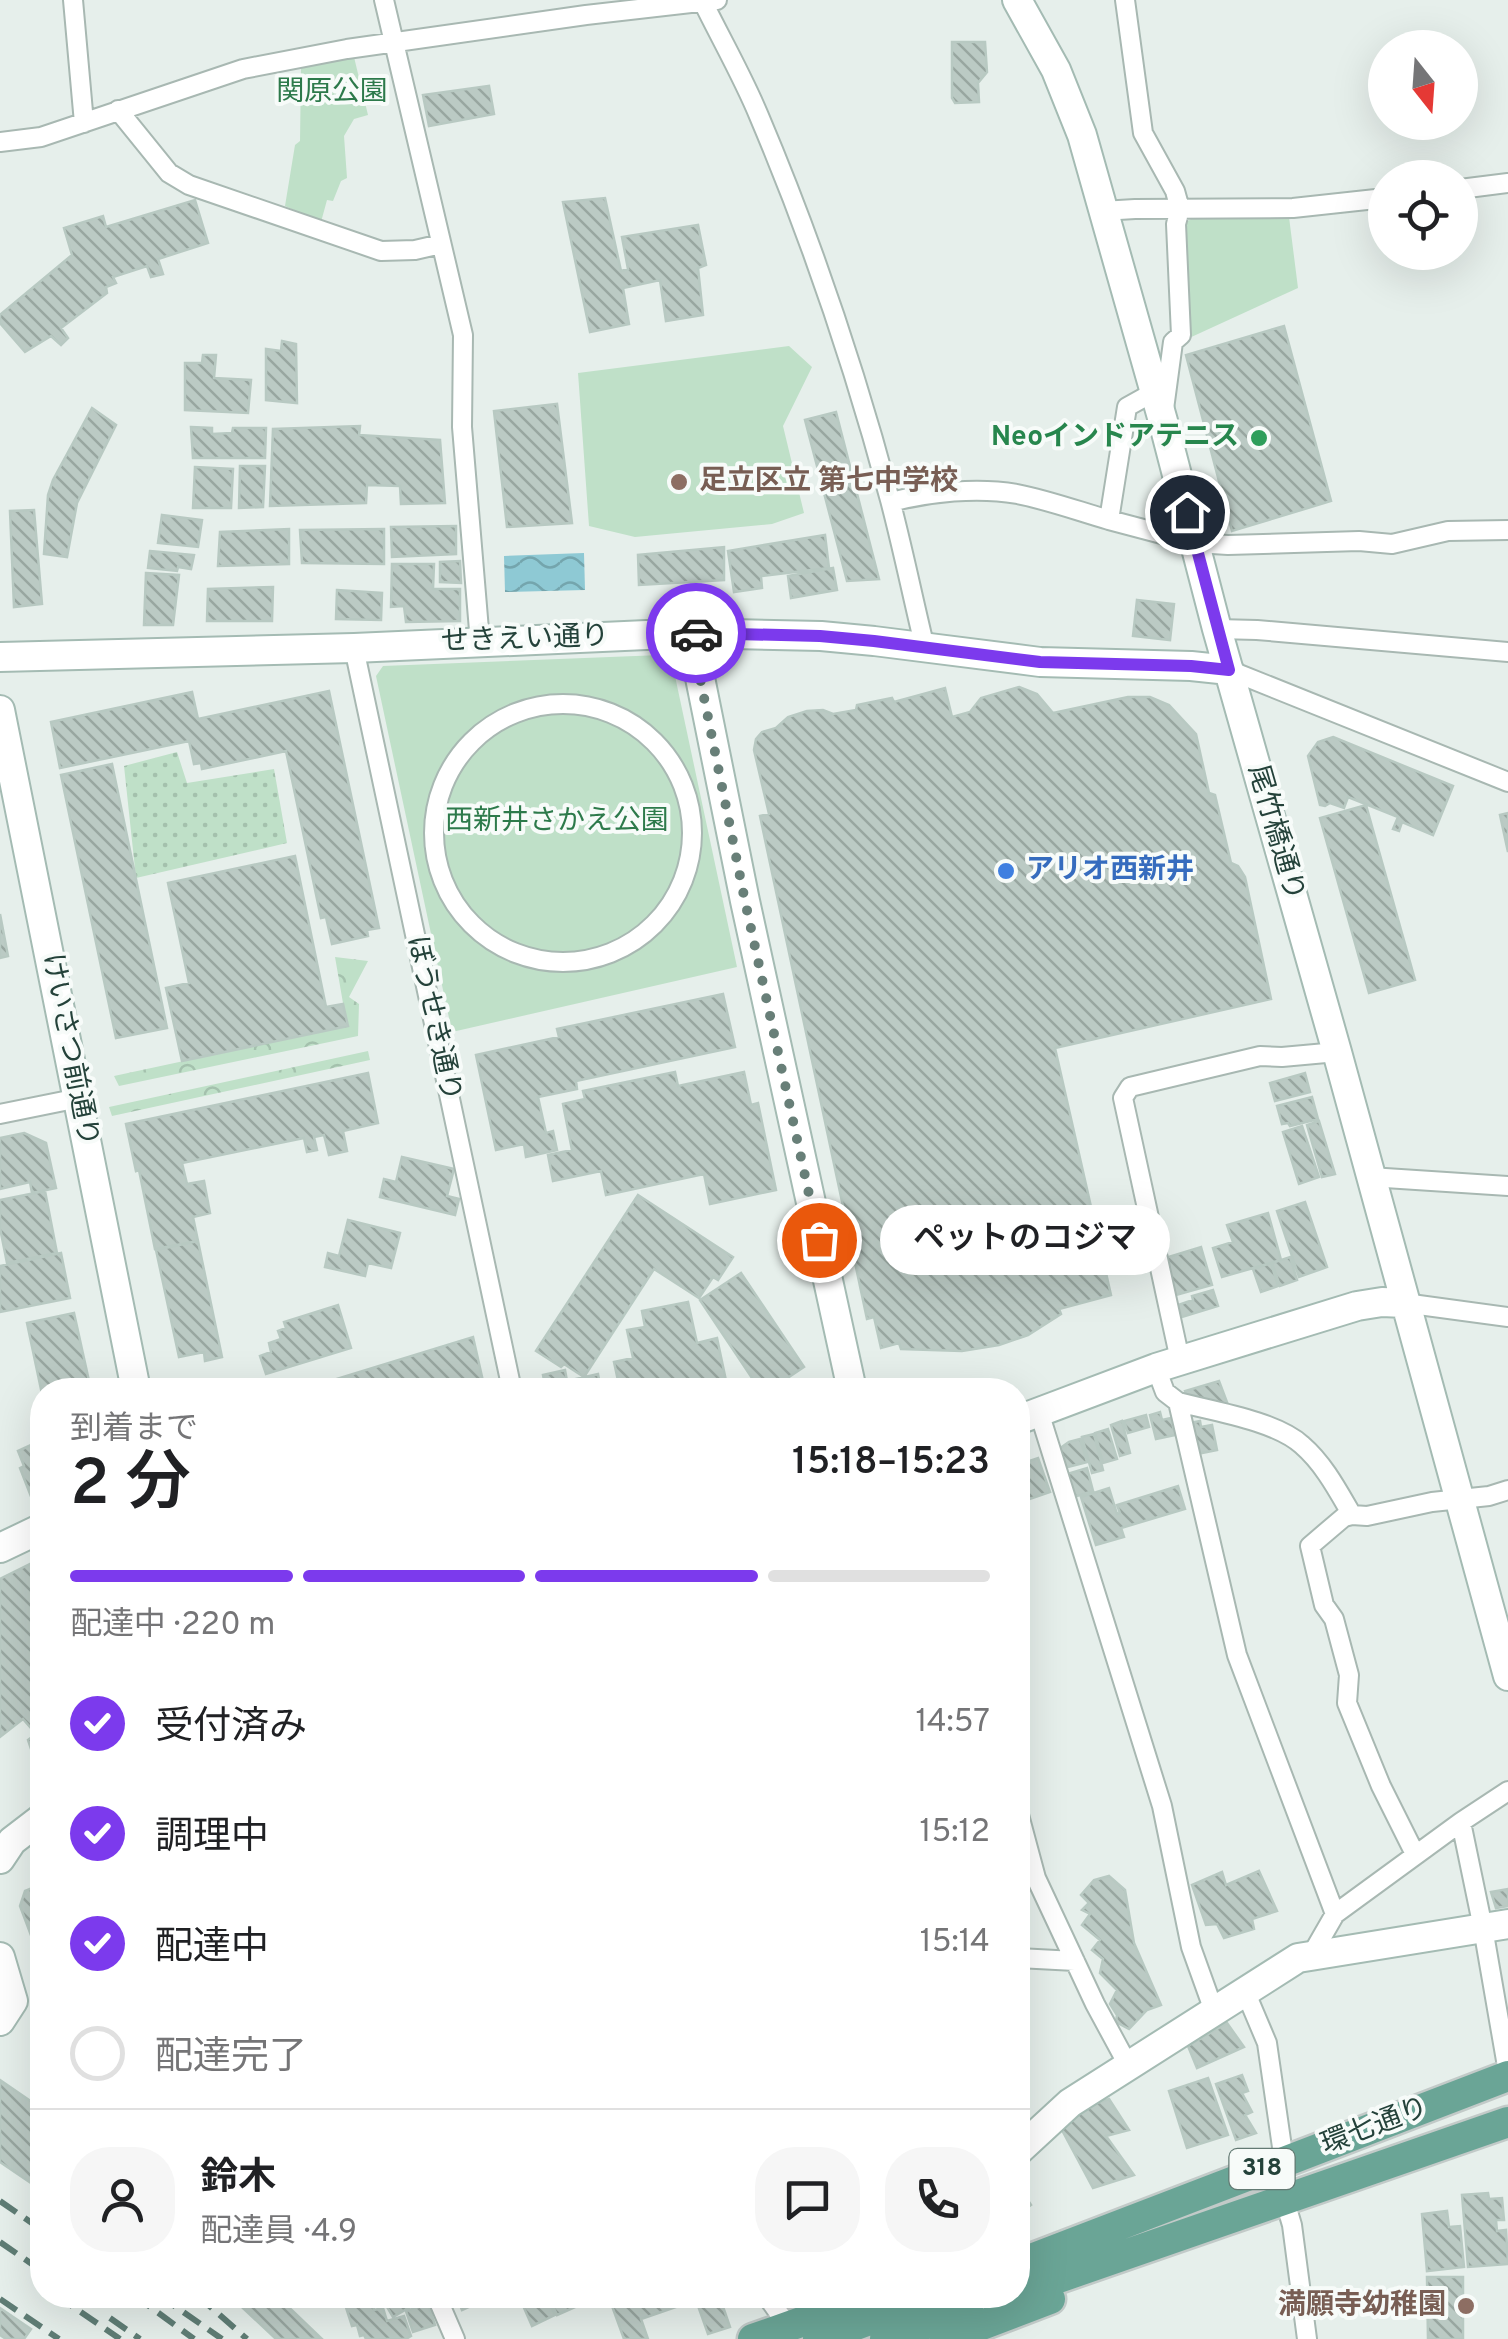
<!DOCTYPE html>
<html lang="ja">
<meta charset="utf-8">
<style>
body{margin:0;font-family:Overpass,"Noto Sans JP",sans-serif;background:#f6f6f6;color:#202124;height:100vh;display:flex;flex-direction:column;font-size:38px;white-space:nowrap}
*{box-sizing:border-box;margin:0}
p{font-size:32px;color:#757577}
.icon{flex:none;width:55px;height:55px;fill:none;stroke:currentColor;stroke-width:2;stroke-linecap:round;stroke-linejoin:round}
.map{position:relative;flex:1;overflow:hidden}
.side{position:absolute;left:30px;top:1378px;width:1000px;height:930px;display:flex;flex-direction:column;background:#fff;border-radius:40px;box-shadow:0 10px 40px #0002}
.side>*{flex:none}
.needle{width:65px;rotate:163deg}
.tools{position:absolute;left:1368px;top:30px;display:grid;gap:20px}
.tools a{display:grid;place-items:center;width:110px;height:110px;border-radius:50%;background:#fff;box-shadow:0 10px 40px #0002;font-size:50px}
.pin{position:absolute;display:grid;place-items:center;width:85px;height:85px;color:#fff;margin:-42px;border:5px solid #fff;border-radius:50%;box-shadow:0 2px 10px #0007}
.courier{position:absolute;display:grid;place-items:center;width:100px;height:100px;margin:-50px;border:8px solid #7c3aed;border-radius:50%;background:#fff;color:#222;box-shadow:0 2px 12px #0007}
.bubble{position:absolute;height:70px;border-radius:35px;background:#fff;box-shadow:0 10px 40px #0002;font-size:32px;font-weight:600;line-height:70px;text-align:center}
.overview em{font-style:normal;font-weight:600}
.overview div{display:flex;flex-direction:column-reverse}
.overview{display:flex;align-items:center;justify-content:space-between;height:170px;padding:0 40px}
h1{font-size:65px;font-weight:600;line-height:75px}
.bar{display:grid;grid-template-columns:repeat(4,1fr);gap:15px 10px;align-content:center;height:120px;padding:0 40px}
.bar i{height:12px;border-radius:8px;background:#e0e0e0}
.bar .on{background:#7c3aed}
.bar p{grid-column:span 4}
.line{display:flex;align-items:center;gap:25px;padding:0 40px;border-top:2px solid #e0e0e0}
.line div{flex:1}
.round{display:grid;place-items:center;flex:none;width:105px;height:105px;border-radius:40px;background:#f6f6f6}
ol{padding:0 40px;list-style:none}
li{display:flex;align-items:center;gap:30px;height:110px}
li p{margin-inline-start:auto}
li .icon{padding:10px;border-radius:50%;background:#7c3aed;color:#fff;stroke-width:4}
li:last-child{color:#757577}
li i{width:55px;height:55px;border:5px solid #e0e0e0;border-radius:50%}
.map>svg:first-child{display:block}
.forest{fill:url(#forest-crowns)}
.park{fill:#bfe0c8}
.garden{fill:url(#garden-dots)}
.water{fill:url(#water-waves)}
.building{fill:url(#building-back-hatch);stroke:#b8c9c2;stroke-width:2.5}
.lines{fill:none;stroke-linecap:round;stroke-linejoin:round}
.street-casing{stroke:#a8b8b2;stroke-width:22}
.secondary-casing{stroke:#a4bbb3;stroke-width:32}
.primary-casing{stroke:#c2cac8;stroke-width:35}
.street{stroke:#fff;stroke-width:18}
.secondary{stroke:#fff;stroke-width:28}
.primary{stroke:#6aa596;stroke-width:30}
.rail{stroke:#5f7d75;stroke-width:6;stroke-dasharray:20 10;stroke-linecap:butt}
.done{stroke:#687f78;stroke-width:10;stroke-dasharray:0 18}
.route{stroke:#7c3aed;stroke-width:12}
.leisure-dot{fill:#2e9e5b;stroke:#f7fbf9;stroke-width:4}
.education-dot{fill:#8d6e63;stroke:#f7fbf9;stroke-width:4}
.shop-dot{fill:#3f7fe0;stroke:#f7fbf9;stroke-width:4}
.labels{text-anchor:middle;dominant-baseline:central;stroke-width:8;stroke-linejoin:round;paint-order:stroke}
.shield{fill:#f7fbf9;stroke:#637a73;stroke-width:2.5}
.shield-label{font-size:25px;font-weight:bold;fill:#24423a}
.park-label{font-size:28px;fill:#2d7a4b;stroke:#f7fbf9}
.leisure-label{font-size:28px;font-weight:bold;fill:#27864d;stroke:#f7fbf9;text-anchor:end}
.education-label{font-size:28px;font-weight:bold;fill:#785e54;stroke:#f7fbf9;text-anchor:start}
.street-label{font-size:28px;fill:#24423a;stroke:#f7fbf9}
.shop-label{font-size:28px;font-weight:bold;fill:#366cbe;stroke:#f7fbf9;text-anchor:start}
</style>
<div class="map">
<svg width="1508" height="2339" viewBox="0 0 1508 2339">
<defs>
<pattern id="forest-crowns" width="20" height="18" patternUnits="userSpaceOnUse" patternTransform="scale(2.5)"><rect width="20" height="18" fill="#bfe0c8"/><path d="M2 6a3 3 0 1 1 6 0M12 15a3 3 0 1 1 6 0" fill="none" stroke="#a4c1ad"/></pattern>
<pattern id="garden-dots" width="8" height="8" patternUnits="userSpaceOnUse" patternTransform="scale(2.5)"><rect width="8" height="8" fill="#bfe0c8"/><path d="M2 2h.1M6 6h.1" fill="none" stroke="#a4c1ad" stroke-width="1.8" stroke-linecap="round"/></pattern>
<pattern id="water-waves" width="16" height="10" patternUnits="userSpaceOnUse" patternTransform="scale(2.5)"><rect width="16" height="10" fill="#8ec9d4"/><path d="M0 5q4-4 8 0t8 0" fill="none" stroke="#74a5ad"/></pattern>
<pattern id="building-back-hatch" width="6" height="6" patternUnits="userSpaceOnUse" patternTransform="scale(2.5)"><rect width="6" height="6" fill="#bbcac4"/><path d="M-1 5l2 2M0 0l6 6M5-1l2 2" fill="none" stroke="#98a6a0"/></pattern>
</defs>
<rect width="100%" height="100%" fill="#e6efeb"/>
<!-- forest -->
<path class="forest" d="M335,957L368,961L349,997L359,1004L358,1036L119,1086L114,1076L347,1026Z
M368,1051L370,1060L112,1116L109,1107Z"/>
<!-- park -->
<path class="park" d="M354,57L368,115L354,119L344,136L347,178L341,181L333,201L327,200L321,222L285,206L295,145L300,141L301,68Z
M1195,216L1289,217L1298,288L1187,339L1184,224Z
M789,346L812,367L783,426L804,513L772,524L635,537L589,526L578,373Z
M661,655L672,662L737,967L452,1032L376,676L383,666Z"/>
<!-- garden -->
<path class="garden" d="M177,752L187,783L274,769L287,843L136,878L124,766Z"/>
<!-- water -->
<path class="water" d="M584,553L585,590L505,592L504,556Z"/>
<!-- building -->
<path class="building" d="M952,42H985L987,72L978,83L979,102L955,103L952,98Z
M489,86L494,114L429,126L423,95Z
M605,198L621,271L628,269L622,237L698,225L706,265L698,268L703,315L666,321L660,280L623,288L629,324L590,332L563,202Z
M195,200L208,243L158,259L163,274L151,277L147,266L113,277L116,283L106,287L107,293L61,328L68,338L61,345L51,336L25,352L0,323V315L72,255L64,228L103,216L106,227Z
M1284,326L1331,501L1232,531L1186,355Z
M282,341L296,344L297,403L266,400V349L281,351Z
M203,355H216L214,378L251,380L248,413L185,410V363H202Z
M557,404L572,523L507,527L494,411Z
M92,408L116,425L77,503L67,557L44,554L48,495L53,480Z
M836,412L879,579L847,581L805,420Z
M360,426L359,435L440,440L445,503L401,504L400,486L367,485L366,503L270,506L273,429Z
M191,427L212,428V434L232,433L233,428H266L265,458H193Z
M240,466H265L263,507L239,508Z
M195,467L233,469L231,508H193Z
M34,510L42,604L14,607L10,511Z
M162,515L202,520L198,547L158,543Z
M456,526V554L392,557L391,527Z
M289,529V564L218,566L220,532Z
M384,529V564L302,563L300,530Z
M825,535L829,568L761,576L762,588L734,592L728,551Z
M724,547V580L639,585L638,555Z
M150,551L194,555L191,569L178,567L177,571L148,568Z
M460,561L461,583L440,582V562Z
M392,564H434L433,589H460V621L406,622L404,606L391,607Z
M833,568L837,590L791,598L788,576Z
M146,573L179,575L173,625H144Z
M273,587L272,621H207L208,589Z
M337,590L382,593L381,620L336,619Z
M1137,600L1174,604L1170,640L1133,636Z
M1019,687L1037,694L1053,713L1128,697H1150L1169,705L1196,734L1209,793L1215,795L1231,863L1238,866L1245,877L1271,999L1055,1048L1111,1295L1059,1309L1061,1314L1028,1335L999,1345L962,1351L901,1349L899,1343L881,1348L874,1317L867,1319L760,816L769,814L754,750L756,739L762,732L776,728L788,717L807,711L823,710L833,714L856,710L857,705L892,698L894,702L945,688L952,717L970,712L981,698Z
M329,691L379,928L367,930L368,936L332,944L326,917L321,918L286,751L202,769L201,763L194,764L189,741L60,768L51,722L192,692L198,719Z
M1333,737L1453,786L1433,835L1402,822L1399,831L1393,829L1398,817L1348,797L1344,808L1330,803L1325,806L1320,805L1308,756L1318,742Z
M112,764L167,1028L116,1038L61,775Z
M1366,805L1415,980L1369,993L1320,818Z
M1508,813V852L1500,815Z
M295,856L326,1007L343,1004L348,1026L182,1061L166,988L189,983L168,883Z
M0,914L8,956L0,958Z
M723,994L735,1047L576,1081L577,1089L538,1097L546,1133L553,1131L557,1150L526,1157L524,1144L496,1150L476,1055L559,1037L557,1029Z
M675,1072L678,1086L744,1072L751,1105L758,1103L776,1190L710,1204L704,1174L606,1195L601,1171L553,1181L548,1155L572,1150L563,1104L585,1099L583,1091Z
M368,1073L378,1123L343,1131L347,1151L329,1155L324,1135L314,1137L317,1150L307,1152L304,1138L182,1163L187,1184L204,1181L210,1213L193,1217L198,1241L155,1249L139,1170L136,1171L126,1124Z
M1305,1073L1310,1092L1275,1101L1270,1083Z
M1312,1097L1318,1119L1290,1126L1288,1123L1282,1124L1277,1106Z
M1319,1121L1335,1174L1322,1177L1307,1125Z
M1302,1126L1319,1177L1299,1184L1283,1132Z
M24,1133L46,1143L56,1188L32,1193L30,1182L0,1189V1138Z
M402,1157L454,1169L447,1196L459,1199L455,1215L380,1197L384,1179L396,1182Z
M45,1191L57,1253L7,1263L0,1228V1200Z
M638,1195L733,1257L718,1280L713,1277L699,1298L654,1269L584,1377L564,1364L561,1367L536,1351Z
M1305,1202L1327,1267L1299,1277L1277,1211Z
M1268,1213L1281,1260L1222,1277L1213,1248L1233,1242L1227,1225Z
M348,1220L400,1233L391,1268L368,1263L365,1276L325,1267L328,1253L339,1256Z
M198,1241L222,1357L205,1361L204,1352L179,1357L156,1250Z
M1201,1247L1212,1285L1176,1295L1165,1258Z
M61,1253L70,1298L0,1312V1266Z
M1290,1257L1297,1280L1280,1286L1272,1263Z
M1271,1263L1278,1286L1261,1292L1253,1269Z
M741,1273L804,1367L789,1377L792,1381L778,1390H760L700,1300Z
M1213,1290L1218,1306L1182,1317L1178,1305L1193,1300L1192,1296Z
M688,1302L697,1343L717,1338L728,1390H620L614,1362L633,1358L627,1330L645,1327L642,1311Z
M338,1305L351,1348L266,1374L260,1356L271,1352L269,1343L281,1339L278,1331L286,1328L284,1322Z
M74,1313L91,1390H42V1394L27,1323Z
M473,1337L485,1390H301Z
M565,1370L567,1381L598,1374L601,1390H546L543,1375Z
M1219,1381L1228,1405L1186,1394L1185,1391Z
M1160,1412L1162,1420L1171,1418L1175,1435L1156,1439L1150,1415Z
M1146,1415L1149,1427L1128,1433L1124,1421Z
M1122,1421L1130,1453L1120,1456L1111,1425Z
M1200,1421L1201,1427L1212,1425L1217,1450L1197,1454L1190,1423Z
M1108,1429L1117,1459L1103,1463L1095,1433Z
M1094,1434L1103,1470L1092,1473L1082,1437Z
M1080,1439L1087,1462L1064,1468L1059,1449L1069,1442Z
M42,1440V1494L32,1499L20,1468L24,1466L18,1451Z
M1038,1458L1050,1492L1018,1503V1465Z
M1087,1468L1093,1491L1074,1497L1067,1474Z
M1178,1486L1185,1509L1121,1528L1124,1537L1096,1545L1081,1497L1109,1488L1117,1514L1120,1513L1117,1505Z
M42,1558V1764L37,1767L28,1740L36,1734L23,1719L0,1737V1579Z
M1259,1871L1277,1911L1252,1919L1254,1929L1224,1938L1217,1924L1206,1925L1192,1885L1222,1872L1226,1885Z
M1109,1876L1125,1890L1134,1943L1161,2005L1147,2010L1129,2029L1116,2022L1117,2015L1110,2004L1117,1990L1100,1973L1103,1959L1092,1950L1100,1940L1082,1925L1090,1914L1082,1910L1089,1903L1081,1895L1094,1880Z
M35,1887L42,1909V1935L32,1938L20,1906L25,1891Z
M1508,1889V1906L1496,1908L1491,1892Z
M1227,2023L1244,2047L1197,2068L1188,2046Z
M1242,2075L1248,2091L1242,2093L1252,2112L1245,2115L1256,2133L1236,2140L1216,2084Z
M1208,2078L1228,2135L1187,2148L1169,2091Z
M0,2080L42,2109V2168L31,2183L0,2162Z
M1109,2099L1129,2130L1106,2136L1134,2175L1093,2188L1055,2117Z
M1018,2185L1031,2205L1018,2214Z
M1488,2193L1489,2199L1502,2198L1504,2220H1496L1497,2231L1506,2230L1508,2264L1468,2267L1462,2195Z
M1447,2211L1449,2227L1460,2226L1464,2267L1427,2271L1422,2214Z
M1427,2277H1463V2339H1428Z
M229,2295H276L322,2339H276Z
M342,2295H370L374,2310L383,2308L387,2321L404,2316L411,2336L406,2339H366L364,2335L360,2336L357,2325L352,2326Z
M392,2295H423L425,2298L393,2317L383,2300Z
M456,2295H495L462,2310Z
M535,2295H546L555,2315L532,2326L521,2301Z
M548,2295H602L557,2315Z
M608,2295H719L730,2327L708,2334L696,2300L641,2319L648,2339H624Z
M777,2295H804L785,2307Z
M428,2304L435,2325L413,2332L406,2311Z
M0,2308L31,2329L24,2339H6L0,2335Z"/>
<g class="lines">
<defs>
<path id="street" d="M73,0L84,123
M384,0L463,335L462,427L480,642
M702,0C721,39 743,77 759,116C812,241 855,369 890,500C903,549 913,599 925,648
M1125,0L1143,133L1175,191L1180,209L1176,224L1181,335L1173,342L1164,409
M118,110L169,173L189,185L381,251L415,250L441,244
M0,142L41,137L243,69L347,49L586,15L717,0
M1460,189L1508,183
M1102,211L1135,209L1293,208L1385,198
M891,502C930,492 977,487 1017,494C1048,500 1078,511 1109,520L1127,407L1154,392
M1109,520L1196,543L1228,545L1359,541L1392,544L1448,531L1508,530
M1217,629L1257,630L1508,652
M354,648L512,1390
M1229,670L1508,782
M434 833a129 129 0 1 1 258 0a129 129 0 1 1-258 0Z
M0,1114L79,1098
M1370,1177L1508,1186
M1404,1303L1508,1317
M1180,1360L1123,1098L1130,1087L1260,1056L1282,1057L1337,1052
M1156,1368L1165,1392L1178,1402L1237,1655L1335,1914
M1178,1402C1213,1411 1276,1421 1302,1445C1324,1464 1338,1491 1352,1515
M1039,1412L1162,1806L1191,1947L1214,2011
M1018,1811L1036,1878L1095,2004L1128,2065
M1461,1822L1508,1791
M1415,1854L1381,1786L1347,1703L1349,1675L1334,1619L1324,1605L1310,1546L1344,1517L1352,1515L1367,1516L1432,1502L1489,1496L1508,1490
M1312,1954L1335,1914L1461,1822L1483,1928L1508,2072
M1018,1958L1075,1961
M1245,1991L1267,2043L1284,2161
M1284,2198L1292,2225L1307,2339
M436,2295L455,2339
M766,2295L788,2326"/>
<path id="secondary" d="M1017,0L1056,70L1082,135L1163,421L1217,629L1337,1052L1508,1676
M691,633L745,901L852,1390
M0,657L354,648L691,633L821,636L874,641L1040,662L1191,666L1229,670
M0,710L136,1390
M1018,1420L1156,1368L1357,1306L1382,1302L1404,1303
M0,1548L42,1528
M0,1859L12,1841L42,1818
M0,1957L13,2001L0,2021
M1018,2151L1070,2103L1298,1958L1508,1924"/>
<path id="primary" d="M1018,2264L1508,2076
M1018,2292L1508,2122
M753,2339L877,2295
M818,2339L937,2295
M885,2339L968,2309
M945,2339L1050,2299"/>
</defs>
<!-- street casing -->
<use href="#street" class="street-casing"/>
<!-- secondary casing -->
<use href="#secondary" class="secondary-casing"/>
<!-- primary casing -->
<use href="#primary" class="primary-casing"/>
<!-- street -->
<use href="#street" class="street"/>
<!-- secondary -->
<use href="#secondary" class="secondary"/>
<!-- primary -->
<use href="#primary" class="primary"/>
<!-- rail -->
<path class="rail" d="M0,2201L42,2230
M0,2242L42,2271
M56,2295L120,2339
M134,2295L194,2339
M159,2295L222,2339
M197,2295L247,2339
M0,2299L59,2339
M110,2318L140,2339"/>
</g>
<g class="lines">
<!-- done -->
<path class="done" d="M696,633H691L745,901L819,1240"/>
<!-- route -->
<path class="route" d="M696,633L820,636L874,641L1040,662L1191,666L1229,670L1187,512"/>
</g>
<!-- markers -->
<circle class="leisure-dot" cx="1259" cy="438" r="10"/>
<g class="education-dot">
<circle cx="679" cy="482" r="10"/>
<circle cx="1466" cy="2306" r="10"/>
</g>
<circle class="shop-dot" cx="1006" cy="871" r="10"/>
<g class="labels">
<!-- shield labels -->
<rect class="shield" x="1229.5" y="2149" width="65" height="40" rx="8"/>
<g class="shield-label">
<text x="1262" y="2169">318</text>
</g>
<!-- park labels -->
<g class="park-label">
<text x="332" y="93">関原公園</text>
<text x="557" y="822">西新井さかえ公園</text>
</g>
<!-- leisure labels -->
<g class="leisure-label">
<text x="1239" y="438">Neoインドアテニス</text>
</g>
<!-- education labels -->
<g class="education-label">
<text x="699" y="482">足立区立 第七中学校</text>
<text x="1446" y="2306" text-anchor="end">満願寺幼稚園</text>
</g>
<!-- street labels -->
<g class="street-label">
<text transform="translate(525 640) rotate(-2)">せきえい通り</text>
<text transform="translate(1275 833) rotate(74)">尾竹橋通り</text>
<text transform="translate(433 1019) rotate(78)">ぼうせき通り</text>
<text transform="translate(69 1050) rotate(79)">けいさつ前通り</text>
<text transform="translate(1375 2127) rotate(-21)">環七通り</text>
</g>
<!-- shop labels -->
<g class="shop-label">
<text x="1026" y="871">アリオ西新井</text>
</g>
</g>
</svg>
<div class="tools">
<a><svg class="needle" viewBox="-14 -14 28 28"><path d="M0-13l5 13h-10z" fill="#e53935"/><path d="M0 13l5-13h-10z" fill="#757577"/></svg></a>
<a><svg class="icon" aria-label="locate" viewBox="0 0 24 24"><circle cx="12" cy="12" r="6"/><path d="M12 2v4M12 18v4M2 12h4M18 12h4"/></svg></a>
</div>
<div class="pin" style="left:819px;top:1240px;background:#ea580c"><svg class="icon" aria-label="bag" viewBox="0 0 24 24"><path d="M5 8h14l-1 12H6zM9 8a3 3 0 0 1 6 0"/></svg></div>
<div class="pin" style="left:1187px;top:512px;background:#1f2937"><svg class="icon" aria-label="home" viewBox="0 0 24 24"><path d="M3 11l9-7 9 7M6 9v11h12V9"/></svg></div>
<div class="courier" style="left:696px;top:633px"><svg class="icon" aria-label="car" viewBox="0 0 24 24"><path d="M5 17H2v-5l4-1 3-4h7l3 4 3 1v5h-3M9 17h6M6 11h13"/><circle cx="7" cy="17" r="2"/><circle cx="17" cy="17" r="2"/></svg></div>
<div class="bubble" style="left:880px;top:1205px;width:290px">ペットのコジマ</div>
<section class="side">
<div class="overview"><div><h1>2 分</h1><p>到着まで</p></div><em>15:18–15:23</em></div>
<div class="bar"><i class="on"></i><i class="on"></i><i class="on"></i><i></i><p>配達中 · 220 m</p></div>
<ol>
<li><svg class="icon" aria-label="check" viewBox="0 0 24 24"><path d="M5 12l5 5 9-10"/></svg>受付済み<p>14:57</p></li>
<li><svg class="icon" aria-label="check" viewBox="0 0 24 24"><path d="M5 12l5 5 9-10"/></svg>調理中<p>15:12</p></li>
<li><svg class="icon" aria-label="check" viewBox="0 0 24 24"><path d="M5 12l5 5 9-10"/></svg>配達中<p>15:14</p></li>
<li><i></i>配達完了</li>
</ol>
<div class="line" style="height:180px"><a class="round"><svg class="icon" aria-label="person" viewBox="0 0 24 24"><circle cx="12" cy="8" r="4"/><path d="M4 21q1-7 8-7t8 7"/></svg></a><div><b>鈴木</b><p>配達員 · 4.9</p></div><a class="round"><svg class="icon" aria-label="chat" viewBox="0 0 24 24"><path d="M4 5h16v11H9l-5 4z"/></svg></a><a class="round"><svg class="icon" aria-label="phone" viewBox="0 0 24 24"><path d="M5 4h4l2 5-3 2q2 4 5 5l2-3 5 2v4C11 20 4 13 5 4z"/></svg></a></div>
</section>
</div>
